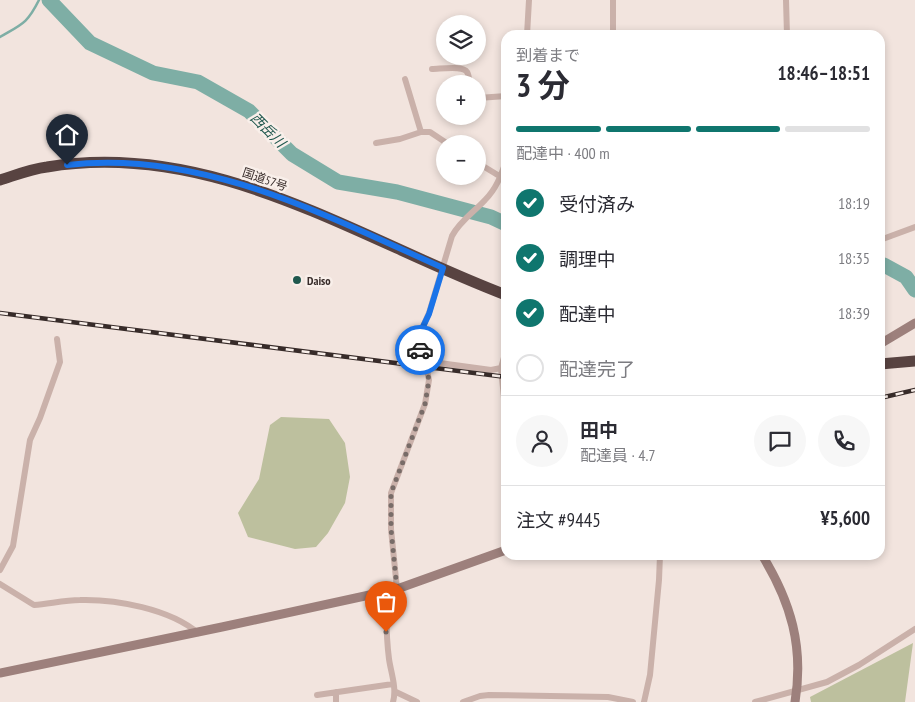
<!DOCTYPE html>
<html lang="ja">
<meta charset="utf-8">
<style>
body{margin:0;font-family:"PT Sans Narrow","Noto Sans JP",sans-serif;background:#f7f7f7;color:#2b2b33;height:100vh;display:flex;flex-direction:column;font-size:19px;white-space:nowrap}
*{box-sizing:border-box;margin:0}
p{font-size:16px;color:#7c7c81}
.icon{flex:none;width:28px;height:28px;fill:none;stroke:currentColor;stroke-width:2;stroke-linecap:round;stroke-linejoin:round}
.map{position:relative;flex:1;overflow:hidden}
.details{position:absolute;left:501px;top:30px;width:384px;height:530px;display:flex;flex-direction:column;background:#fff;border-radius:15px;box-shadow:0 2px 8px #0003}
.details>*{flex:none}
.controls{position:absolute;left:436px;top:15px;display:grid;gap:10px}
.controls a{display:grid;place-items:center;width:50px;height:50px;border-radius:50%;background:#fff;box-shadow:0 2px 8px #0003;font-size:25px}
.pin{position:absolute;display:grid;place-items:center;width:42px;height:42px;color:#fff;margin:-51px -21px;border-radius:50% 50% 50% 0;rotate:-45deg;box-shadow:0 0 5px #0007}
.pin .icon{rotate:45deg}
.courier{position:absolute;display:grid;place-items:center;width:50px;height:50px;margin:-25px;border:4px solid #1a73e8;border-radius:50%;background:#fff;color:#222;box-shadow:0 1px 6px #0007}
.head em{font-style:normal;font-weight:700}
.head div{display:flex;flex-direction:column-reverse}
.head{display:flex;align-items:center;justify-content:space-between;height:85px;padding:0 15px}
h1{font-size:32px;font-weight:700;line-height:38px}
.bar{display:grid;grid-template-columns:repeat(4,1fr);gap:8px 5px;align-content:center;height:60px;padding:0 15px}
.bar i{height:6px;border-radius:4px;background:#e1e1e2}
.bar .selected{background:#0f766e}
.bar p{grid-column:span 4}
.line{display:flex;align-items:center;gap:12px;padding:0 15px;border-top:1px solid #e1e1e2}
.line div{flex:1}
.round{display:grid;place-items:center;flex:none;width:52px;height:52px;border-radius:26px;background:#f7f7f7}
ol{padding:0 15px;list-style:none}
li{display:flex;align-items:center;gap:15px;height:55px}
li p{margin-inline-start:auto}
li .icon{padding:5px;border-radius:50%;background:#0f766e;color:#fff;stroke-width:4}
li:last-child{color:#7c7c81}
li i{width:28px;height:28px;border:2px solid #e1e1e2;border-radius:50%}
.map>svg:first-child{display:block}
.green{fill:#bdc09e}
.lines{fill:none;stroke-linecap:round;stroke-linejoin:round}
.stream{stroke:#7eaea5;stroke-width:2.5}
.river{stroke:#7eaea5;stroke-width:15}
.street{stroke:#cab1aa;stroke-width:6}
.secondary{stroke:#9d807c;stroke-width:9}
.highway{stroke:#584341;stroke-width:11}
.rail-casing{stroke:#372b29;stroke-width:4.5}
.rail{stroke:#f9efea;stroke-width:2.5;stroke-dasharray:8;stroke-linecap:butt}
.done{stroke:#786c68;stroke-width:5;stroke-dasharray:0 9}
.route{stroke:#1a73e8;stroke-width:6}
.poi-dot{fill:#20584e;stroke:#f9efea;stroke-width:2}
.labels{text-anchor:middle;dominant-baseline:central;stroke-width:5;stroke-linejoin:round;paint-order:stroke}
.street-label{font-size:12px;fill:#372b29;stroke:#f9efea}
.poi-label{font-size:12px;font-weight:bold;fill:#372b29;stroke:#f9efea;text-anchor:start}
.water-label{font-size:14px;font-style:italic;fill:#20584e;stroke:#f9efea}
</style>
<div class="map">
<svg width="915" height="702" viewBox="0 0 915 702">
<rect width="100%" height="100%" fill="#f2e4de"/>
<!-- green -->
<path class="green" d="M281,417L329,419L345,443L350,477L345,503L328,533L316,547L295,549L248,537L238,513L259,479L270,425Z
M913,643L905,702H811L810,697Z"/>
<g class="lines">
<!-- stream -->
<path class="stream" d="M0,37C22,24 27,24 39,0"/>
<!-- river -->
<path class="river" d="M49,0L90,43L153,73L198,82L249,111L292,154L338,182L397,192L491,217L506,224
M880,265H884L906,277L915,290"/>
<!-- street -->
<path class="street" d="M786,0L787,35
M527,35L529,0
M613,35V0
M432,69C440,69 463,65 467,72C469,75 469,80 470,84
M405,79L421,132
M478,98L506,96
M376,143L400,139L421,132H430L448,144
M478,163L501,177
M880,240L915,227
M425,361L491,370L501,368L506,418
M501,368L506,350
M0,570L13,546L30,440L40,418L60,362L57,339
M0,584L34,605C49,604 64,600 80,600C116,599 170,609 198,633
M397,589L391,529V493L425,404L429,380L425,361L420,350V333L429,313L452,236C460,221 474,212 485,200C496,189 501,176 506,161
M387,591C386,614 386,636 389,659C391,673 397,688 393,702
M336,692V702
M396,692L417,702
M317,695L393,684
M463,702L480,696L489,695L608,697L633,702
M644,702L650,675L659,580L660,555
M755,702L827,682L859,665L915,629"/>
<!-- secondary -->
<path class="secondary" d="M880,344L915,323
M762,555C791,602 804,647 795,702
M0,673L222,627L397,589L506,550"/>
<!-- highway -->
<path class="highway" d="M0,180C16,175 31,169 47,167C213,139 358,239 506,295
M880,364L915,361"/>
<defs>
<path id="rail" d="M0,313L506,377
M880,398L915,390"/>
</defs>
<!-- rail casing -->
<use href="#rail" class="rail-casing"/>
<!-- rail -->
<use href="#rail" class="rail"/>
</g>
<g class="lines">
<!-- done -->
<path class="done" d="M386,632L387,591L397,589L391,529V493L425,404L429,380L425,361L420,350"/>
<!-- route -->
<path class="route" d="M67,165C200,149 325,215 443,268L429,314L420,333V350"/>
</g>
<!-- markers -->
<circle class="poi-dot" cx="297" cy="280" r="5"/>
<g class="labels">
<!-- street labels -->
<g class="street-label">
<text transform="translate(265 179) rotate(19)">国道57号</text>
</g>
<!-- poi labels -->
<g class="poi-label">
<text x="307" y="280">Daiso</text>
</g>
<!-- water labels -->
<g class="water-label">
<text transform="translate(268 130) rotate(45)">西岳川</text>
</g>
</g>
</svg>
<div class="controls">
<a><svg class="icon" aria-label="layers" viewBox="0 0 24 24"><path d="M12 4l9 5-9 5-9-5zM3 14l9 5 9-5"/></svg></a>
<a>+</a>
<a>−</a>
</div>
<div class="pin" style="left:386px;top:632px;background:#ea580c"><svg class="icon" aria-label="bag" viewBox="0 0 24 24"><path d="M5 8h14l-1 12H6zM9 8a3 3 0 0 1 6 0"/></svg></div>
<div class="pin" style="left:67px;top:165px;background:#1f2937"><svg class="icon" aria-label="home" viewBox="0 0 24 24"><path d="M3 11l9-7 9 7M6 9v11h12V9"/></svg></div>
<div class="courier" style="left:420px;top:350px"><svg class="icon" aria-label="car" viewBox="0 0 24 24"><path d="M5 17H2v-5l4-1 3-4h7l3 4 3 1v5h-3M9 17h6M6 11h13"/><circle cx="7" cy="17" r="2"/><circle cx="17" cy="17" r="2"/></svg></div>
<section class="details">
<div class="head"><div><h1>3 分</h1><p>到着まで</p></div><em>18:46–18:51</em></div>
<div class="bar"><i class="selected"></i><i class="selected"></i><i class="selected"></i><i></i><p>配達中 · 400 m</p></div>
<ol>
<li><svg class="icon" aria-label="check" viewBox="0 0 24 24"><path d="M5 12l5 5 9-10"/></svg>受付済み<p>18:19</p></li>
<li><svg class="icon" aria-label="check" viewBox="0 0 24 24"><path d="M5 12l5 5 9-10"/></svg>調理中<p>18:35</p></li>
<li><svg class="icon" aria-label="check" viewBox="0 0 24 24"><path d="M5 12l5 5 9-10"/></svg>配達中<p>18:39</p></li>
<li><i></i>配達完了</li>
</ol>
<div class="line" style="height:90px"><a class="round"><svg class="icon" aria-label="person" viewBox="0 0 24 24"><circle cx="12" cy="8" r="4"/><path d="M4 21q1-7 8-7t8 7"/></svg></a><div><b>田中</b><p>配達員 · 4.7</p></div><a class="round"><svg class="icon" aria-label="chat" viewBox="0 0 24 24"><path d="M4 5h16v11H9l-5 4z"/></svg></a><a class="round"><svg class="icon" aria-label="phone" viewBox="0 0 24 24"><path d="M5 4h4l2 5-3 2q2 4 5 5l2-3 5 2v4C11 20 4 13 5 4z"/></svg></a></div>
<div class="line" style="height:65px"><div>注文 #9445</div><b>¥5,600</b></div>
</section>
</div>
